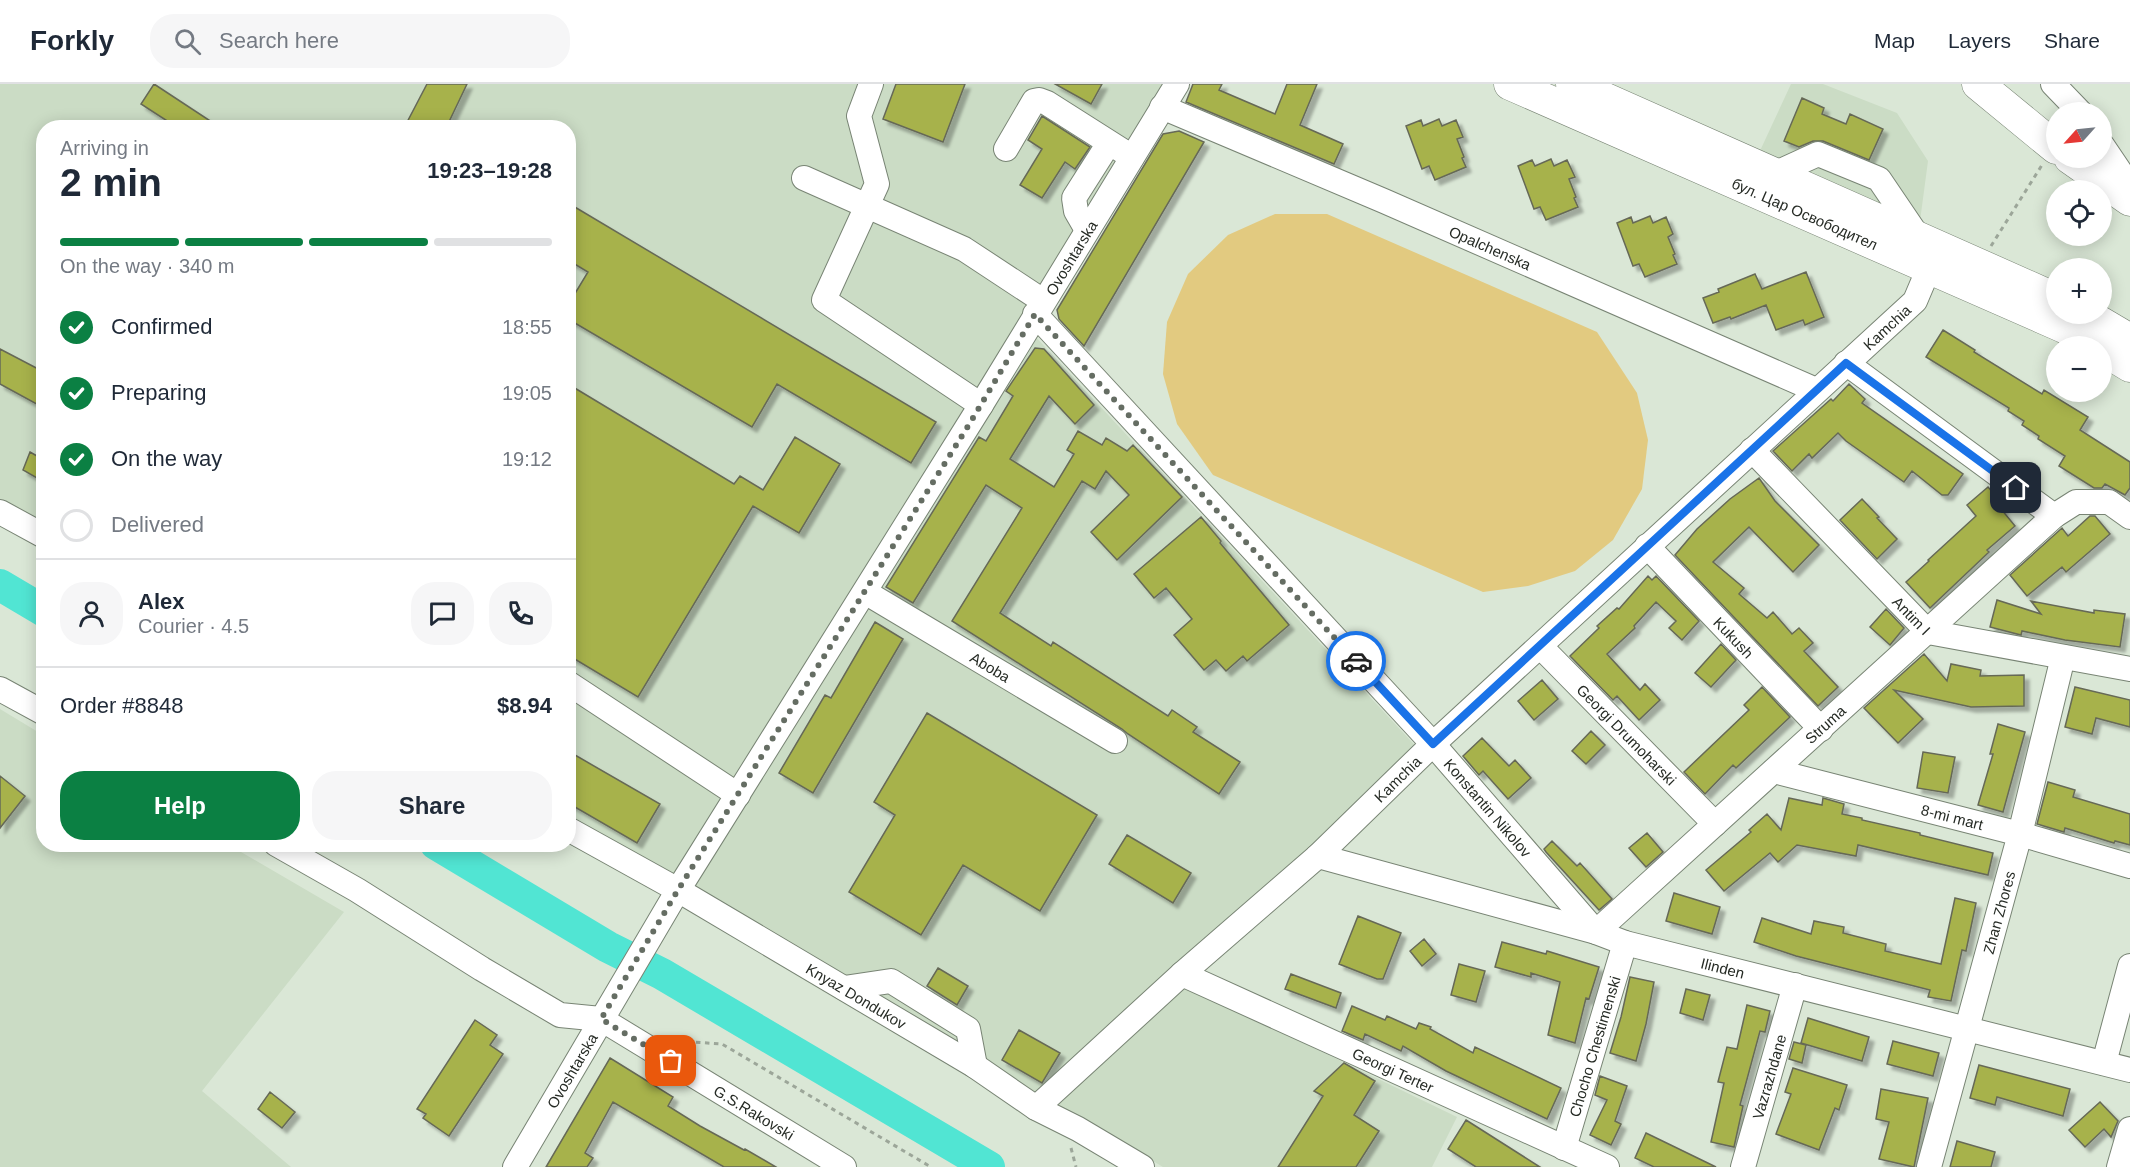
<!DOCTYPE html>
<meta charset="utf-8">
<style>
body{margin:0;font-family:Arial,sans-serif;background:#f6f6f7;color:#1f2937;height:100vh;display:flex;flex-direction:column;font-size:22px;white-space:nowrap}
*{box-sizing:border-box;margin:0}
p{font-size:20px;color:#747a83}
.icon{flex:none;width:33px;height:33px;fill:none;stroke:currentColor;stroke-width:2;stroke-linecap:round;stroke-linejoin:round}
.map{position:relative;flex:1;overflow:hidden}
.panel{position:absolute;left:36px;top:36px;width:540px;height:732px;display:flex;flex-direction:column;background:#fff;border-radius:24px;box-shadow:0 3px 15px #0003}
.panel>*{flex:none}
.needle{width:39px;rotate:243deg}
.buttons{position:absolute;left:2046px;top:18px;display:grid;gap:12px}
.buttons a{display:grid;place-items:center;width:66px;height:66px;border-radius:50%;background:#fff;box-shadow:0 3px 15px #0003;font-size:30px}
.pin{position:absolute;display:grid;place-items:center;width:51px;height:51px;color:#fff;margin:-26px;border-radius:12px;box-shadow:0 3px 9px #0006}
.courier{position:absolute;display:grid;place-items:center;width:60px;height:60px;margin:-30px;border:4px solid #1a73e8;border-radius:50%;background:#fff;color:#222;box-shadow:0 2px 8px #0007}
.overview em{font-style:normal;font-weight:700}
.overview div{display:flex;flex-direction:column-reverse}
.overview{display:flex;align-items:center;justify-content:space-between;height:102px;padding:0 24px}
h1{font-size:39px;font-weight:700;line-height:45px}
.bar{display:grid;grid-template-columns:repeat(4,1fr);gap:9px 6px;align-content:center;height:72px;padding:0 24px}
.bar i{height:8px;border-radius:4px;background:#e0e1e3}
.bar .active{background:#0b8043}
.bar p{grid-column:span 4}
.line{display:flex;align-items:center;gap:15px;padding:0 24px;border-top:2px solid #e0e1e3}
.line div{flex:1}
.round{display:grid;place-items:center;flex:none;width:63px;height:63px;border-radius:24px;background:#f6f6f7}
ol{padding:0 24px;list-style:none}
li{display:flex;align-items:center;gap:18px;height:66px}
li p{margin-inline-start:auto}
li .icon{padding:6px;border-radius:50%;background:#0b8043;color:#fff;stroke-width:4}
li:last-child{color:#747a83}
li i{width:33px;height:33px;border:3px solid #e0e1e3;border-radius:50%}
.primary-button{display:flex;gap:12px;margin-top:auto;padding:12px 24px}
.primary-button a{flex:1;height:69px;border-radius:24px;background:#0b8043;color:#fff;font-size:24px;font-weight:700;line-height:69px;text-align:center}
.primary-button a+a{background:#f6f6f7;color:#1f2937}
header{display:flex;align-items:center;gap:36px;box-sizing:border-box;height:84px;padding:0 30px;background:#fff;border-bottom:2px solid #e0e1e3}
header strong{font-size:28px}
nav{display:flex;gap:33px;margin-inline-start:auto;font-size:21px}
.search{width:420px;height:54px;background:#f6f6f7;display:flex;align-items:center;gap:15px;box-sizing:border-box;padding:0 21px;border-radius:24px;color:#747a83;font-size:22px}
.map>svg:first-child{display:block}
.built{fill:#cbdcc5}
.green{fill:#e2ca80}
.lines{fill:none;stroke-linecap:round;stroke-linejoin:round}
.river{stroke:#51e5d3;stroke-width:32}
.building{fill:#a7b24c;stroke:#666957;stroke-width:1.5;filter:url(#shadow)}
.minor-casing{stroke:#788474;stroke-width:26}
.major-casing{stroke:#788474;stroke-width:33}
.path{stroke:#9ca699;stroke-width:3;stroke-dasharray:4.5 4.5;stroke-linecap:butt}
.minor{stroke:#fff;stroke-width:24}
.major{stroke:#fff;stroke-width:32}
.done{stroke:#656d63;stroke-width:6;stroke-dasharray:0 10.8}
.route{stroke:#1a73e8;stroke-width:8}
.labels{text-anchor:middle;dominant-baseline:central;stroke-width:5;stroke-linejoin:round;paint-order:stroke}
.street-label{font-size:15px;fill:#262b25;stroke:#fff}
</style>
<header>
<strong>Forkly</strong>
<div class="search"><svg class="icon" aria-label="search" viewBox="0 0 24 24"><circle cx="10" cy="10" r="6"/><path d="M15 15l6 6"/></svg>Search here</div>
<nav><a>Map</a><a>Layers</a><a>Share</a></nav>
</header>
<div class="map">
<svg width="2130" height="1083" viewBox="0 0 2130 1083">
<defs>
<filter id="shadow"><feDropShadow dx="5" dy="5" stdDeviation="1.5" flood-color="#0004"/></filter>
</defs>
<rect width="100%" height="100%" fill="#dae7d6"/>
<!-- built -->
<path class="built" d="M0,0H1165L1019,235L1423,670L1175,897L1457,1033L1432,1083H1163L1046,1014L569,741L568,44H44L43,441L0,416Z
M1791,0H1823L1897,29L1928,77L1920,137L1759,69Z
M0,625L43,651L44,760L229,761L344,828L202,1007L291,1083H0Z"/>
<!-- green -->
<path class="green" d="M1275,130H1327L1597,248L1637,309L1648,356L1642,405L1613,456L1575,487L1528,502L1483,508L1213,391L1177,340L1163,290L1167,238L1188,190L1228,151Z"/>
<g class="lines">
<!-- river -->
<path class="river" d="M0,501L44,527
M436,760L608,863L662,890L989,1083"/>
</g>
<!-- building -->
<path class="building" d="M154,0L221,44H178L141,20Z
M427,0H467L446,44H404Z
M896,0H965L943,58L883,35Z
M1055,0H1102L1091,20Z
M1193,0H1222L1219,6L1275,30L1287,0H1317L1300,41L1343,60L1334,80L1186,18Z
M1802,14L1824,24L1822,30L1846,40L1850,30L1883,45L1869,76L1823,57H1813L1799,63L1784,57Z
M1042,32L1090,63L1075,85L1065,78L1042,114L1020,101L1042,65L1028,56Z
M1439,35L1442,42L1456,36L1463,53L1457,55L1464,73L1462,74L1466,83L1435,96L1429,82L1422,85L1406,42L1421,36L1423,42Z
M1179,47L1204,58L1084,262L1059,235L1057,226L1163,50Z
M1551,75L1554,82L1567,76L1575,93L1569,95L1576,113L1574,114L1578,123L1546,136L1540,123L1534,125L1518,82L1532,76L1535,82Z
M568,119L936,338L911,379L777,300L752,343L568,235V221L588,188L568,176Z
M1650,132L1653,139L1666,133L1673,150L1668,153L1675,170L1673,171L1677,180L1645,193L1639,180L1633,182L1617,139L1631,133L1633,139Z
M1806,188L1824,233L1805,241L1803,236L1776,246L1766,221L1731,235L1730,233L1713,239L1703,214L1719,208L1718,205L1755,190L1762,205Z
M1943,246L1975,266L1974,268L2042,310L2044,306L2088,333L2080,346L2130,378V404L2125,411L2105,400L2102,404H2094L2059,382L2065,372L2038,355L2039,352L2022,341L2024,337L2008,327L2009,324L1926,273Z
M1035,264L1044,265L1094,321L1075,340L1049,312L1010,375L1054,403L1074,370L1067,366L1078,347L1102,361L1106,354L1127,367L1133,361L1182,413L1117,476L1091,448L1129,411L1106,387L1095,405L1082,397L1000,529L1051,562L1053,558L1168,632L1172,626L1197,643L1193,648L1240,678L1219,710L1128,650L1122,645L952,537L1022,424L986,401L913,519L886,503L979,353L986,357L1013,312L1006,307Z
M0,265L44,288V324L0,300Z
M568,300L734,400L740,392L763,406L795,353L840,380L799,449L753,422L638,613L568,571Z
M1849,300L1865,315L1862,319L1963,390L1948,411H1942L1912,387L1904,398L1846,357L1838,349L1812,374L1809,370L1792,387L1773,367L1831,315L1833,317Z
M30,368L44,376V398L23,386Z
M1759,394L1775,417L1819,461L1793,488L1749,443L1713,478L1744,504L1739,510L1767,534L1773,528L1792,550L1799,544L1813,559L1804,567L1838,603L1818,622L1675,471L1697,445L1730,415Z
M1988,403L2005,422L2001,425L2015,442L1987,466L1989,468L1930,524L1906,498L1929,477L1928,476L1976,432L1967,421Z
M1862,415L1879,433L1877,434L1897,455L1877,475L1840,436Z
M2090,432H2095L2110,450L2066,488L2062,483L2027,512L2010,491L2062,444L2068,452Z
M1201,433L1221,457L1220,459L1289,541L1247,577L1243,572L1226,587L1216,576L1204,586L1174,551L1192,535L1166,504L1154,514L1134,490Z
M1648,492L1652,496L1656,492L1699,537L1682,556L1669,544L1676,537L1656,518L1634,542L1635,544L1607,570L1640,606L1645,600L1660,616L1639,636L1617,612L1613,616L1570,572L1599,544L1597,542L1617,524L1619,525Z
M1997,516L2041,530L2031,517L2094,529V526L2125,530L2120,563L2065,556L2022,547L2021,551L1990,543Z
M1886,525L1904,544L1890,561L1870,543Z
M875,538L903,555L813,709L779,689L825,611L831,614Z
M1721,560L1736,576L1711,603L1695,589Z
M1924,570L1947,597L1951,580L1981,586L1980,592L2024,591V622L1971,623L1894,606L1923,635L1898,659L1864,624Z
M1542,596L1558,615L1534,636L1518,617Z
M1762,603L1790,633L1736,684L1733,681L1705,710L1684,688L1749,626L1744,621Z
M2075,603L2130,616V643L2096,634L2092,650L2065,643Z
M927,629L1097,731L1040,827L963,781L921,851L849,808L895,731L874,718Z
M1998,640L2025,648L2003,728L1978,721L1993,670H1990Z
M1591,647L1605,661L1586,680L1572,667Z
M1482,654L1509,682L1515,676L1531,694L1508,715L1483,687L1479,691L1463,672Z
M568,667L660,720L637,759L568,719Z
M1923,668L1955,673L1948,709L1917,704Z
M0,692L25,712L0,744Z
M2048,698L2075,706L2073,713L2130,730V761L2115,757L2114,759L2065,744L2064,748L2037,740Z
M1789,714L1822,721L1823,714L1844,720L1842,730L1862,734V736L1920,749V751L1993,769L1988,791L1858,761L1856,772L1797,761L1778,778L1770,769L1724,807L1706,786L1751,748L1749,746L1767,730L1781,746Z
M1647,749L1663,768L1646,783L1629,764Z
M1127,751L1191,789L1173,819L1109,780Z
M1552,757L1577,782L1580,779L1612,815L1599,826L1546,768L1544,765Z
M1674,809L1720,823L1712,850L1666,837Z
M1955,814L1976,819L1966,867L1962,866L1951,917L1928,913L1930,906L1796,872L1754,858L1762,834L1811,850L1814,837L1844,843L1843,849L1886,860L1885,867L1941,880Z
M1358,832L1401,849L1383,895H1377L1339,880Z
M1424,855L1436,870L1422,882L1410,867Z
M1502,858L1546,870L1547,867L1599,883L1589,915L1586,914L1575,959L1548,951L1560,898L1531,889V893L1495,883Z
M1459,880L1485,887L1476,918L1451,911Z
M938,884L968,902L957,921L927,902Z
M1291,890L1341,909L1336,924L1285,905Z
M1630,893L1654,898L1646,940L1636,977L1610,969L1621,933Z
M1686,905L1710,911L1703,936L1680,929Z
M1747,921L1770,927L1765,948L1760,947L1740,1021L1743,1022L1734,1063L1711,1058L1724,999L1718,998L1727,963L1737,965Z
M1352,922L1385,936L1387,932L1416,945L1419,939L1431,943L1430,945L1473,969L1475,963L1561,1004L1547,1035L1446,987L1403,962L1401,967L1365,950L1363,956L1342,947Z
M1808,934L1869,953L1862,977L1801,959Z
M475,936L497,951L490,961L503,970L449,1052L423,1034L426,1030L417,1025Z
M1019,946L1060,969L1042,999L1002,976Z
M1893,957L1939,969L1933,992L1887,980Z
M1794,958L1806,961L1802,979L1789,975Z
M610,974L673,1013L668,1022L700,1042L744,1066L745,1065L776,1083H724L613,1018L585,1069L593,1074L587,1083H546Z
M1344,979L1375,997L1354,1031L1379,1047L1356,1083H1278L1323,1012L1314,1007Z
M1979,981L2070,1005L2063,1032L1997,1013L1995,1021L1970,1014Z
M1793,984L1847,1001L1839,1026L1835,1024L1819,1066L1776,1050L1791,1010L1785,1008Z
M1600,992L1627,1002L1615,1037L1621,1040L1611,1061L1590,1051L1607,1016L1595,1011Z
M1881,1005L1928,1014L1914,1083L1879,1075L1889,1038L1876,1035Z
M270,1008L295,1028L282,1044L258,1025Z
M2100,1018L2118,1037L2111,1053L2104,1045L2085,1063L2069,1046Z
M1466,1036L1540,1083H1476L1448,1065Z
M1646,1049L1716,1083H1654L1635,1074Z
M1957,1057L1995,1068L1991,1083H1950Z"/>
<g class="lines">
<defs>
<g id="minor">
<path d="M871,0L859,32L877,100L824,216L981,321"/>
<path d="M2053,0L2080,28"/>
<path id="s1" d="M1162,23L1384,117L1816,306"/>
<path d="M2102,61L2125,95L2128,115"/>
<path d="M1006,65L1034,17L1039,16L1047,19L1132,73"/>
<path d="M1774,90L1818,70L1879,95L1919,154"/>
<path d="M804,94L964,165L1043,217"/>
<path d="M1087,146L1076,127L1074,114L1109,59"/>
<path id="s2" d="M1035,230L1433,660L1596,848L2054,432"/>
<path d="M1846,279L2054,432L2076,418H2109L2130,433"/>
<path id="s3" d="M1752,366L1928,548L2130,585"/>
<path d="M0,428L44,452"/>
<path id="s4" d="M1647,462L1821,645"/>
<path id="s5" d="M865,508L1115,657"/>
<path id="s6" d="M1540,562L1715,740"/>
<path d="M568,599L738,711"/>
<path d="M0,605L44,629"/>
<path id="s7" d="M1774,687L2020,750L2130,782"/>
<path id="s8" d="M568,745L678,806L975,982L1036,1024L1078,1045L1142,1083"/>
<path id="s9" d="M276,760L357,806L482,885L560,931L601,935L844,1083"/>
<path id="s10" d="M1318,772L1596,848L1625,859L2130,986"/>
<path id="s11" d="M1182,890L1607,1083"/>
<path d="M844,904L891,897L968,945L975,982"/>
<path d="M2104,979L2130,882"/>
<path id="s12" d="M1036,1024L1182,890L1318,772L1433,660L1915,217L1929,184"/>
<path id="s13" d="M1564,1064L1625,859"/>
<path id="s14" d="M515,1083L678,806L981,321L1177,0"/>
<path id="s15" d="M1743,1083L1795,901"/>
<path id="s16" d="M1929,1083L2020,750L2063,573"/>
<path d="M2119,1083L2130,1045"/>
</g>
<g id="major">
<path id="s17" d="M1510,0L2064,243L2097,262"/>
<path d="M1572,0L2056,215"/>
<path d="M1978,0L2056,64"/>
<path d="M2070,74L2130,116"/>
<path d="M2086,230L2130,256"/>
<path d="M2102,265L2130,282"/>
</g>
</defs>
<!-- minor casing -->
<use href="#minor" class="minor-casing"/>
<!-- major casing -->
<use href="#major" class="major-casing"/>
<!-- path -->
<path class="path" d="M1991,162L2042,81
M678,957L722,960L931,1083
M1071,1064L1076,1083"/>
<!-- minor -->
<use href="#minor" class="minor"/>
<!-- major -->
<use href="#major" class="major"/>
</g>
<g class="lines">
<!-- done -->
<path class="done" d="M671,977L601,935L678,806L970,339L1035,230L1356,577"/>
<!-- route -->
<path class="route" d="M1356,577L1433,660L1846,279L2016,404"/>
</g>
<g class="labels">
<!-- street labels -->
<g class="street-label">
<text stroke="none"><textPath href="#s17" startOffset="322">бул. Цар Освободител</textPath></text>
<text stroke="none"><textPath href="#s1" startOffset="357">Opalchenska</textPath></text>
<text stroke="none"><textPath href="#s14" startOffset="1066">Ovoshtarska</textPath></text>
<text stroke="none"><textPath href="#s12" startOffset="1155">Kamchia</textPath></text>
<text stroke="none"><textPath href="#s3" startOffset="230">Antim I</textPath></text>
<text stroke="none"><textPath href="#s4" startOffset="126">Kukush</textPath></text>
<text stroke="none"><textPath href="#s5" startOffset="146">Aboba</textPath></text>
<text stroke="none"><textPath href="#s2" startOffset="1144">Struma</textPath></text>
<text stroke="none"><textPath href="#s6" startOffset="124">Georgi Drumoharski</textPath></text>
<text stroke="none"><textPath href="#s12" startOffset="489">Kamchia</textPath></text>
<text stroke="none"><textPath href="#s2" startOffset="670">Konstantin Nikolov</textPath></text>
<text stroke="none"><textPath href="#s7" startOffset="184">8-mi mart</textPath></text>
<text stroke="none"><textPath href="#s16" startOffset="264">Zhan Zhores</textPath></text>
<text stroke="none"><textPath href="#s10" startOffset="420">Ilinden</textPath></text>
<text stroke="none"><textPath href="#s8" startOffset="333">Knyaz Dondukov</textPath></text>
<text stroke="none"><textPath href="#s13" startOffset="106">Chocho Chestimenski</textPath></text>
<text stroke="none"><textPath href="#s14" startOffset="112">Ovoshtarska</textPath></text>
<text stroke="none"><textPath href="#s11" startOffset="232">Georgi Terter</textPath></text>
<text stroke="none"><textPath href="#s15" startOffset="94">Vazrazhdane</textPath></text>
<text stroke="none"><textPath href="#s9" startOffset="552">G.S.Rakovski</textPath></text>
</g>
</g>
</svg>
<div class="buttons">
<a><svg class="needle" viewBox="-14 -14 28 28"><path d="M0-13l5 13h-10z" fill="#e53935"/><path d="M0 13l5-13h-10z" fill="#747a83"/></svg></a>
<a><svg class="icon" aria-label="locate" viewBox="0 0 24 24"><circle cx="12" cy="12" r="6"/><path d="M12 2v4M12 18v4M2 12h4M18 12h4"/></svg></a>
<a>+</a>
<a>−</a>
</div>
<div class="pin" style="left:671px;top:977px;background:#ea580c"><svg class="icon" aria-label="bag" viewBox="0 0 24 24"><path d="M5 8h14l-1 12H6zM9 8a3 3 0 0 1 6 0"/></svg></div>
<div class="pin" style="left:2016px;top:404px;background:#1f2937"><svg class="icon" aria-label="home" viewBox="0 0 24 24"><path d="M3 11l9-7 9 7M6 9v11h12V9"/></svg></div>
<div class="courier" style="left:1356px;top:577px"><svg class="icon" aria-label="car" viewBox="0 0 24 24"><path d="M5 17H2v-5l4-1 3-4h7l3 4 3 1v5h-3M9 17h6M6 11h13"/><circle cx="7" cy="17" r="2"/><circle cx="17" cy="17" r="2"/></svg></div>
<section class="panel">
<div class="overview"><div><h1>2 min</h1><p>Arriving in</p></div><em>19:23–19:28</em></div>
<div class="bar"><i class="active"></i><i class="active"></i><i class="active"></i><i></i><p>On the way · 340 m</p></div>
<ol>
<li><svg class="icon" aria-label="check" viewBox="0 0 24 24"><path d="M5 12l5 5 9-10"/></svg>Confirmed<p>18:55</p></li>
<li><svg class="icon" aria-label="check" viewBox="0 0 24 24"><path d="M5 12l5 5 9-10"/></svg>Preparing<p>19:05</p></li>
<li><svg class="icon" aria-label="check" viewBox="0 0 24 24"><path d="M5 12l5 5 9-10"/></svg>On the way<p>19:12</p></li>
<li><i></i>Delivered</li>
</ol>
<div class="line" style="height:108px"><a class="round"><svg class="icon" aria-label="person" viewBox="0 0 24 24"><circle cx="12" cy="8" r="4"/><path d="M4 21q1-7 8-7t8 7"/></svg></a><div><b>Alex</b><p>Courier · 4.5</p></div><a class="round"><svg class="icon" aria-label="chat" viewBox="0 0 24 24"><path d="M4 5h16v11H9l-5 4z"/></svg></a><a class="round"><svg class="icon" aria-label="phone" viewBox="0 0 24 24"><path d="M5 4h4l2 5-3 2q2 4 5 5l2-3 5 2v4C11 20 4 13 5 4z"/></svg></a></div>
<div class="line" style="height:78px"><div>Order #8848</div><b>$8.94</b></div>
<div class="primary-button"><a>Help</a><a>Share</a></div>
</section>
</div>
